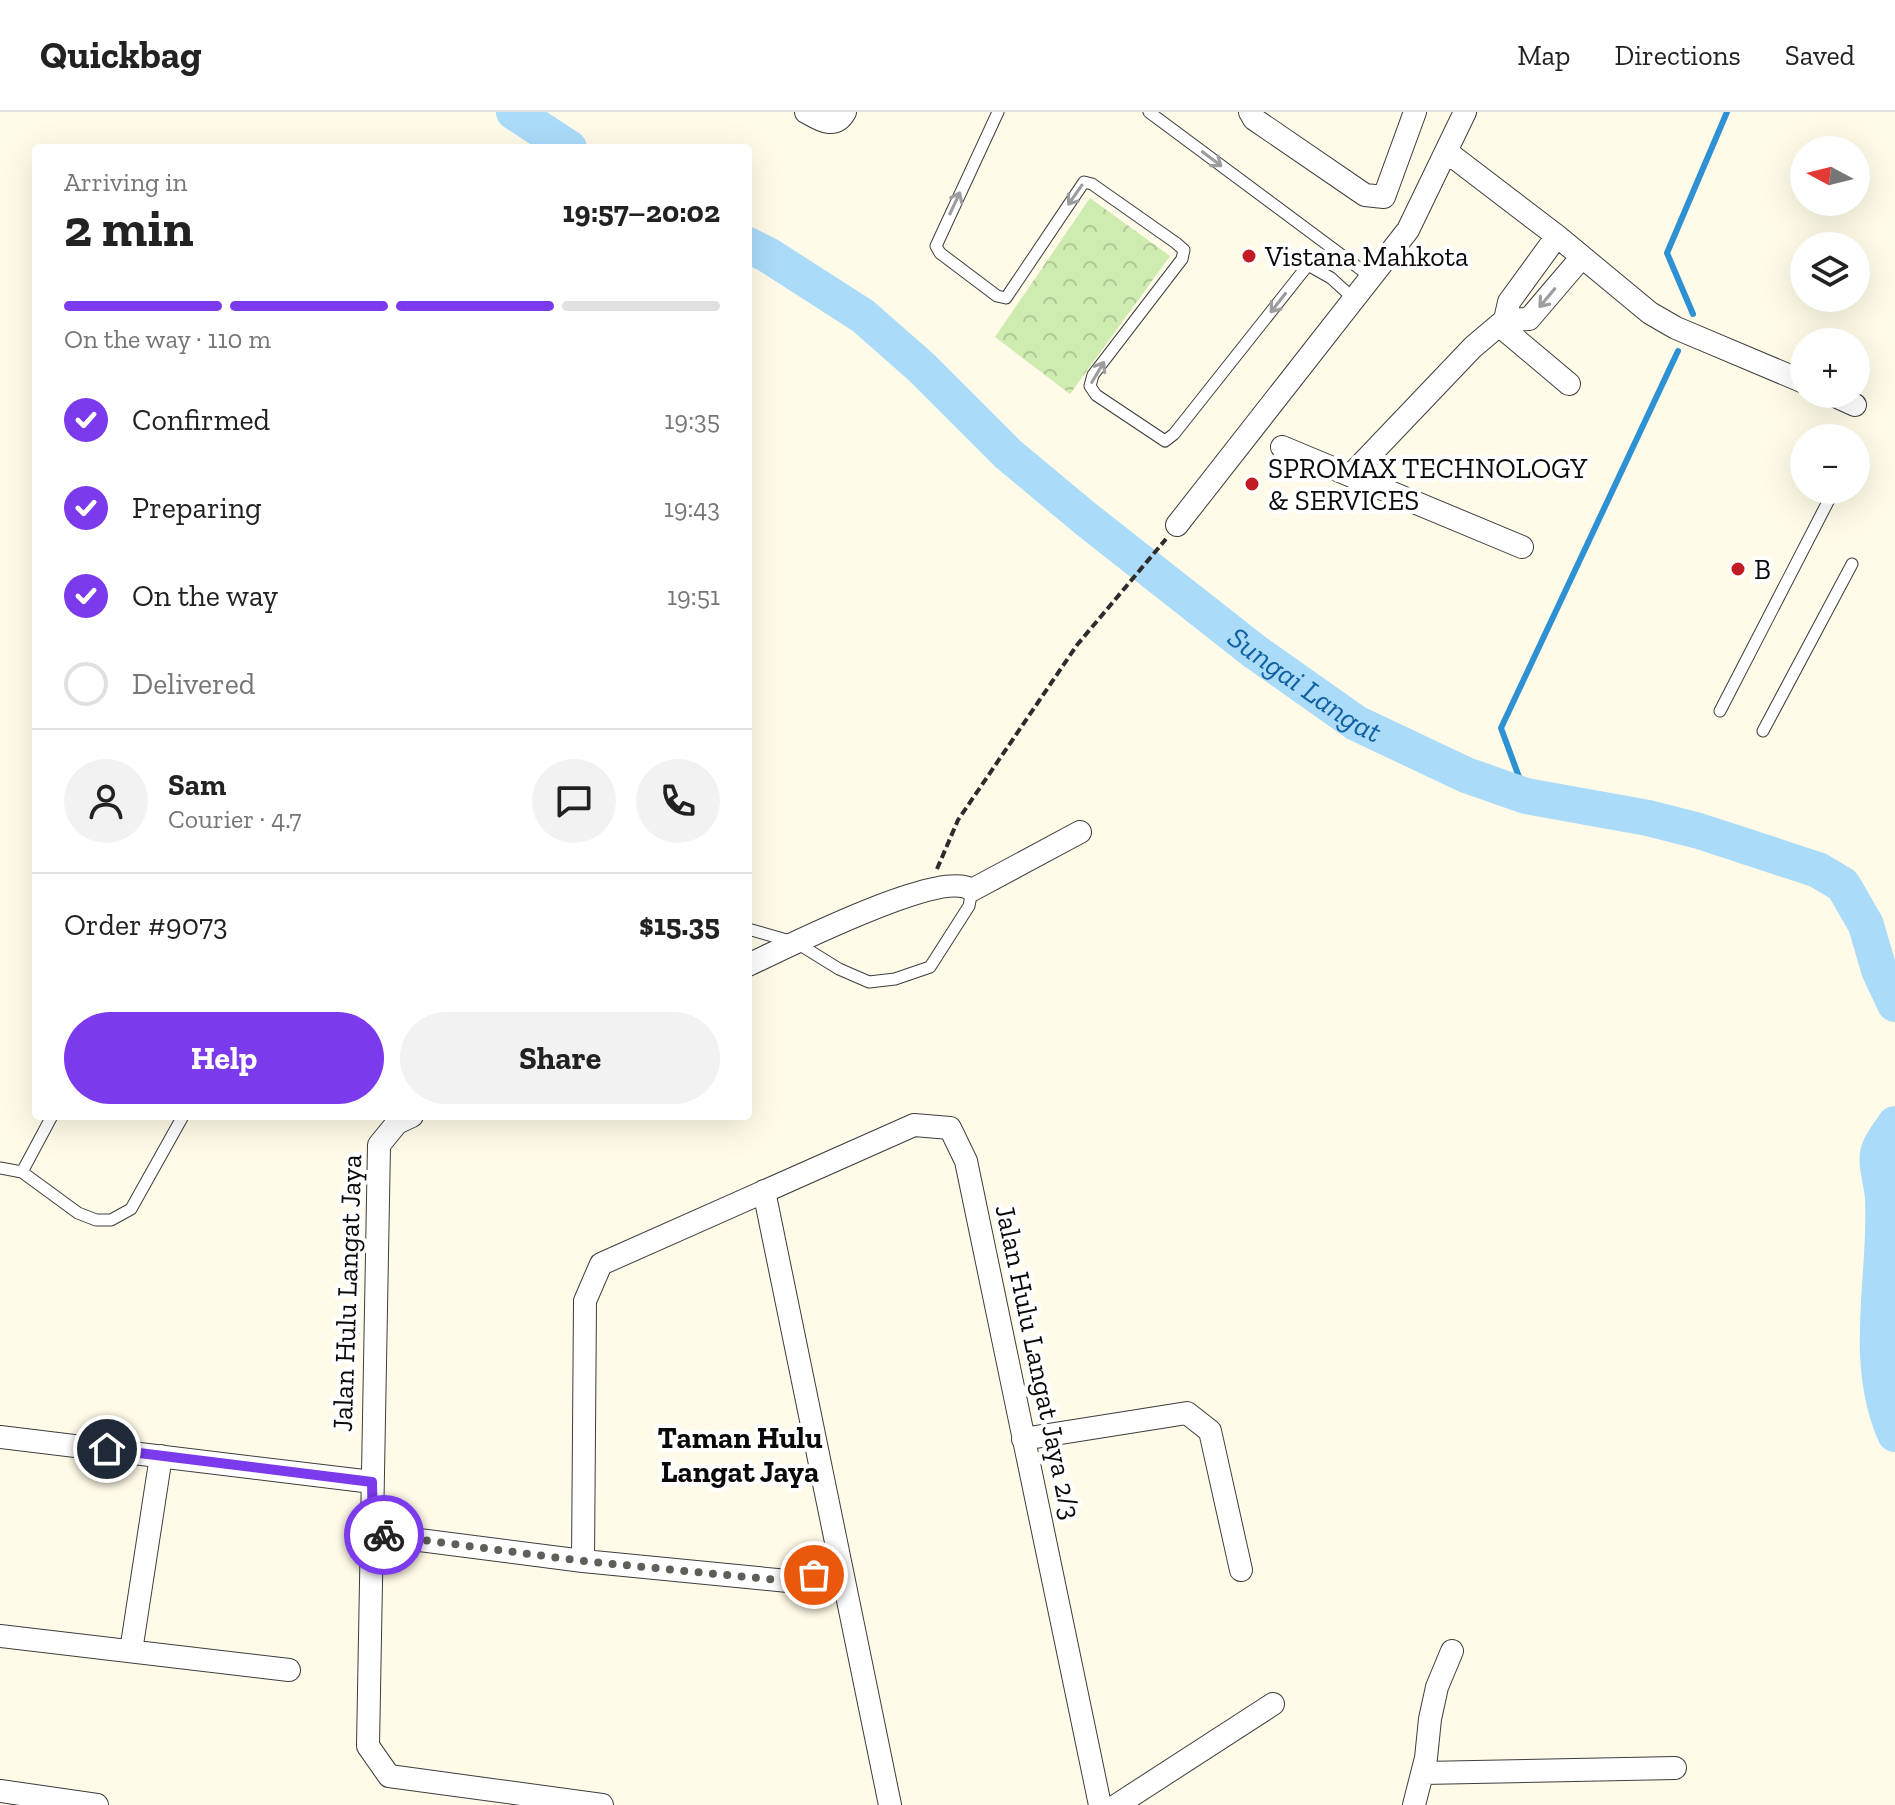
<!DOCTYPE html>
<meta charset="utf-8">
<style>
body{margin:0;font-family:"Zilla Slab",serif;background:#f2f2f2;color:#222;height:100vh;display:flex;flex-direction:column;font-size:30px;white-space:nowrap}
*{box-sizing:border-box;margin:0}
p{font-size:26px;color:#767676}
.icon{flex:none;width:44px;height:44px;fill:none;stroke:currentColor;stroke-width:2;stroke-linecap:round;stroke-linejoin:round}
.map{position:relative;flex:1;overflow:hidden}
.side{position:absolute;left:32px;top:32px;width:720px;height:976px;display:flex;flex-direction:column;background:#fff;border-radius:8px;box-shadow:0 8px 32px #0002}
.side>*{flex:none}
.needle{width:52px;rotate:277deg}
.fabs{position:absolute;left:1790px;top:24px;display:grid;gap:16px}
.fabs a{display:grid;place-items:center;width:80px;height:80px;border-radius:50%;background:#fff;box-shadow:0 8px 32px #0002;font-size:40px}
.pin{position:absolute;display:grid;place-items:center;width:68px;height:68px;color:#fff;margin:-34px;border:4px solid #fff;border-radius:50%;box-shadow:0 2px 8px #0007}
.courier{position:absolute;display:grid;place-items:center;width:80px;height:80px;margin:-40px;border:6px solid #7c3aed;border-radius:50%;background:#fff;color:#222;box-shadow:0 2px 10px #0007}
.summary em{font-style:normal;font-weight:700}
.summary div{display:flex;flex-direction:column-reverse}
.summary{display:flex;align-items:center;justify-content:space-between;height:136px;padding:0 32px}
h1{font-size:52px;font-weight:700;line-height:60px}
.bar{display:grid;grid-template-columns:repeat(4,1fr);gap:12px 8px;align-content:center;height:96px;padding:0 32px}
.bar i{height:10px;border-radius:6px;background:#e0e0e0}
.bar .on{background:#7c3aed}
.bar p{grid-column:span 4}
.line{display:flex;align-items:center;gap:20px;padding:0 32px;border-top:2px solid #e0e0e0}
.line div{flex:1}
.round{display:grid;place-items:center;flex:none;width:84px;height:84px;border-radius:42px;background:#f2f2f2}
ol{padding:0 32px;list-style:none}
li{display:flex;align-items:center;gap:24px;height:88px}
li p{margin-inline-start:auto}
li .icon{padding:8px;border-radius:50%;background:#7c3aed;color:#fff;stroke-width:4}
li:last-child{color:#767676}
li i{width:44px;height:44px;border:4px solid #e0e0e0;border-radius:50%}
.action{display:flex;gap:16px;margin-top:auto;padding:16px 32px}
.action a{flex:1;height:92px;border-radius:48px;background:#7c3aed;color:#fff;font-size:32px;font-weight:700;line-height:92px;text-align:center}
.action a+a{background:#f2f2f2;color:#222}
header{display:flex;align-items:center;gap:48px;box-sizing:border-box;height:112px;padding:0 40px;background:#fff;border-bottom:2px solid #e0e0e0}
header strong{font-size:38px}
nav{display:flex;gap:44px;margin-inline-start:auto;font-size:28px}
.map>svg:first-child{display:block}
.park{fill:url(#park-crowns)}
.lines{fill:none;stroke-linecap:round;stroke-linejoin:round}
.stream{stroke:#2d91d4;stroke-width:6}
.river{stroke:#aadbf9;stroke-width:36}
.service-casing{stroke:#3d3d3d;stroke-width:13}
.minor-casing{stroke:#3d3d3d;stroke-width:24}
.path{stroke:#2c2c2c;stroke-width:4;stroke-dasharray:8 4;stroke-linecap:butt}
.service{stroke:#fff;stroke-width:11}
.minor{stroke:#fff;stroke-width:22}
.oneway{stroke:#9d9d9d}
.done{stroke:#605e58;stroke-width:8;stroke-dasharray:0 14.4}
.route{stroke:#7c3aed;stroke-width:10}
.poi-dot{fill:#c11c24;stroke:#fff;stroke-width:3}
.labels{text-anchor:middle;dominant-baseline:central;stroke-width:8;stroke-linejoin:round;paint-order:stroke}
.poi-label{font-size:28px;fill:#0a0a0a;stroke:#fff;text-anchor:start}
.street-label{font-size:28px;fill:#0a0a0a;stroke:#fff}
.water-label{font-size:30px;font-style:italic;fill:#0f61a1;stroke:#fff}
.neighbourhood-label{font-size:30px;font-weight:bold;fill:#0a0a0a;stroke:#fff}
</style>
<header>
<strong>Quickbag</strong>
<nav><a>Map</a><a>Directions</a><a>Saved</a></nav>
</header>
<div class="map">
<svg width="1895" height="1693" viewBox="0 0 1895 1693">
<defs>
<pattern id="park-crowns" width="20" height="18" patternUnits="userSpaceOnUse" patternTransform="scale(2)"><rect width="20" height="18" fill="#ceebb0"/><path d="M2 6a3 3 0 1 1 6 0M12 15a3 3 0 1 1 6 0" fill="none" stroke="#b0c896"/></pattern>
</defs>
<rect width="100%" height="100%" fill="#fffbe8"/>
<!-- park -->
<path class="park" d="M1090,86L1170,144L1070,282L995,225Z"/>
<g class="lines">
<!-- stream -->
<path class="stream" d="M1693,202L1667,141L1727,0
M1526,684L1501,616L1678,239"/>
<!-- river -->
<g class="river">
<path d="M514,0L569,36"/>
<path id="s1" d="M748,133L768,143L863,204L921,255L1008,342L1086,407L1254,539L1356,611L1466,663L1526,684L1648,706L1699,719L1818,758L1843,773L1866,813L1879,858L1895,892"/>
<path d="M1895,1012C1890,1020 1882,1029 1879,1038C1874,1051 1883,1073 1883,1087C1887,1166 1862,1245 1895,1322"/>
</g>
<defs>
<path id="service" d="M998,0L936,134L940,141L997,184L1006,186L1084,70L1092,72L1176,131L1184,138L1182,147L1093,263L1090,274L1096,283L1165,329L1174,322L1308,153L1331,166L1354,187
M1149,0L1371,165
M1720,599L1834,378
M1763,619L1852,452
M748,817L797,831L839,857L869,870L895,867L930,855L969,794L972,778
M0,1056L22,1060L78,1101L96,1108H111L131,1097L183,1004
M22,1060L52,1004"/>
<path id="minor" d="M806,0C820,8 835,18 845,0
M1250,0L1254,7L1365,83L1384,85L1415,0
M1447,40L1557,124L1650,201L1676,216L1804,270
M1505,208L1529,207L1581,146
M1499,213L1569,272
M1831,282L1855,293
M1282,335L1522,435
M1351,363L1473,235L1505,208L1509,190L1557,124
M1177,413L1408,118L1465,0
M748,853C785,836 941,756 972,778L1080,720
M412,1004L397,1011L379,1033L368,1634L389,1664L602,1693
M764,1079L890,1693
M0,1325L372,1370
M1023,1327L1187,1301L1210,1319L1241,1458
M373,1422L583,1449L788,1469L841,1456
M583,1449L585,1189L601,1152L914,1013L950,1016L966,1049L1100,1693
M0,1524L289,1558
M131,1539L161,1344
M1423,1661L1675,1656
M0,1679L97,1693
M1117,1693L1273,1592
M1414,1693L1426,1646L1430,1607L1437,1575L1452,1539"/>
</defs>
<!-- service casing -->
<use href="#service" class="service-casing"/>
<!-- minor casing -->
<use href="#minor" class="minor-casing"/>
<!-- path -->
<path class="path" d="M937,757L958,708L1077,533L1166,427"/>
<!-- service -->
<use href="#service" class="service"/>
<!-- minor -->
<use href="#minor" class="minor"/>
</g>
<!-- one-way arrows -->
<defs><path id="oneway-shaft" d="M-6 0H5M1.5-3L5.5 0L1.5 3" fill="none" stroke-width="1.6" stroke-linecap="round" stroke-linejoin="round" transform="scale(2)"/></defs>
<g class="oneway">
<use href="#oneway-shaft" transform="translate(1212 47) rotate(37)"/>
<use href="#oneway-shaft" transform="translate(1075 83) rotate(125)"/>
<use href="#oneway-shaft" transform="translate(955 91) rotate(-65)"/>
<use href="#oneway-shaft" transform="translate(1547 186) rotate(130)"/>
<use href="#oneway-shaft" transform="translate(1278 191) rotate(128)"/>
<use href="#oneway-shaft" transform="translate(1098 260) rotate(-59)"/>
</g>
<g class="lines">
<!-- done -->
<path class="done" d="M384,1423L583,1449L788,1469L814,1463"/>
<!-- route -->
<path class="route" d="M107,1337L372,1370L373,1422L384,1423"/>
</g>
<!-- markers -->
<g class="poi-dot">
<circle cx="1249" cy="144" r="8"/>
<circle cx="1252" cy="372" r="8"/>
<circle cx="1738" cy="457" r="8"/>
</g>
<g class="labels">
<!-- poi labels -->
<g class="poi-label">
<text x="1265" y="144">Vistana Mahkota</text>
<text x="1268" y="356">SPROMAX TECHNOLOGY<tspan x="1268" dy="32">&amp; SERVICES</tspan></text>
<text x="1754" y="457">B</text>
</g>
<!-- street labels -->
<g class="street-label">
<text transform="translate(347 1181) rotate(-88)">Jalan Hulu Langat Jaya</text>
<text transform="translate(1038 1250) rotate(78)">Jalan Hulu Langat Jaya 2/3</text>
</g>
<!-- water labels -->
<g class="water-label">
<text stroke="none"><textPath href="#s1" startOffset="712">Sungai Langat</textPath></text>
</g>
<!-- neighbourhood labels -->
<g class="neighbourhood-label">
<text x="740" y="1326">Taman Hulu<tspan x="740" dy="34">Langat Jaya</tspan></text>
</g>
</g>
</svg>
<div class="fabs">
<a><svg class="needle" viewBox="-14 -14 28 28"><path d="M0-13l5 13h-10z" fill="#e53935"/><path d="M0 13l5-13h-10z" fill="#767676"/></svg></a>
<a><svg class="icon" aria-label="layers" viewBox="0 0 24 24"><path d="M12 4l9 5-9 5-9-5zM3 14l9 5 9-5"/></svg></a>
<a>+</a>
<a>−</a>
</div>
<div class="pin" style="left:814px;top:1463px;background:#ea580c"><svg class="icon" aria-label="bag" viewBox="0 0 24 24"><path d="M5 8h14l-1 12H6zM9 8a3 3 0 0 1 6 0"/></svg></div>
<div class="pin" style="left:107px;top:1337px;background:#1f2937"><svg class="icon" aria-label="home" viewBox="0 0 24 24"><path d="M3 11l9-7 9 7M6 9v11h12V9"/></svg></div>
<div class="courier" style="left:384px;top:1423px"><svg class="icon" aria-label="bike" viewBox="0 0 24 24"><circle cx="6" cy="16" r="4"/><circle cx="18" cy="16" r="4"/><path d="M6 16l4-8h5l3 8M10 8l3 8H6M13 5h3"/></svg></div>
<section class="side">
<div class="summary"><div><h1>2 min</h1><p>Arriving in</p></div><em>19:57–20:02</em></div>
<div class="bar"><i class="on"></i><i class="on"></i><i class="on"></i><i></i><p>On the way · 110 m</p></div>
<ol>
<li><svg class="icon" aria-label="check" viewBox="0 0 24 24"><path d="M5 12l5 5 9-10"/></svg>Confirmed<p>19:35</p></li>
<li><svg class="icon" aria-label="check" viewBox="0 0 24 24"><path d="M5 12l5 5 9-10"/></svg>Preparing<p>19:43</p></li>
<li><svg class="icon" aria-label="check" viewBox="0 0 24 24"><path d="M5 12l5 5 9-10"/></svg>On the way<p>19:51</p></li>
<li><i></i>Delivered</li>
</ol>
<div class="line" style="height:144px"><a class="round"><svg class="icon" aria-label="person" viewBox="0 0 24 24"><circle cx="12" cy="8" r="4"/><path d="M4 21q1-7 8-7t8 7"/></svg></a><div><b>Sam</b><p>Courier · 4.7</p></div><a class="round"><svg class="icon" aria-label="chat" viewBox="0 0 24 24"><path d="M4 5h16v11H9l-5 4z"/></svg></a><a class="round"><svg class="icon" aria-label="phone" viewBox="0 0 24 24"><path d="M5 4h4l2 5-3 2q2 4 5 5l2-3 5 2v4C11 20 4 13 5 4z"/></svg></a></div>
<div class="line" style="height:104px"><div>Order #9073</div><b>$15.35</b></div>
<div class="action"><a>Help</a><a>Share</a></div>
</section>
</div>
